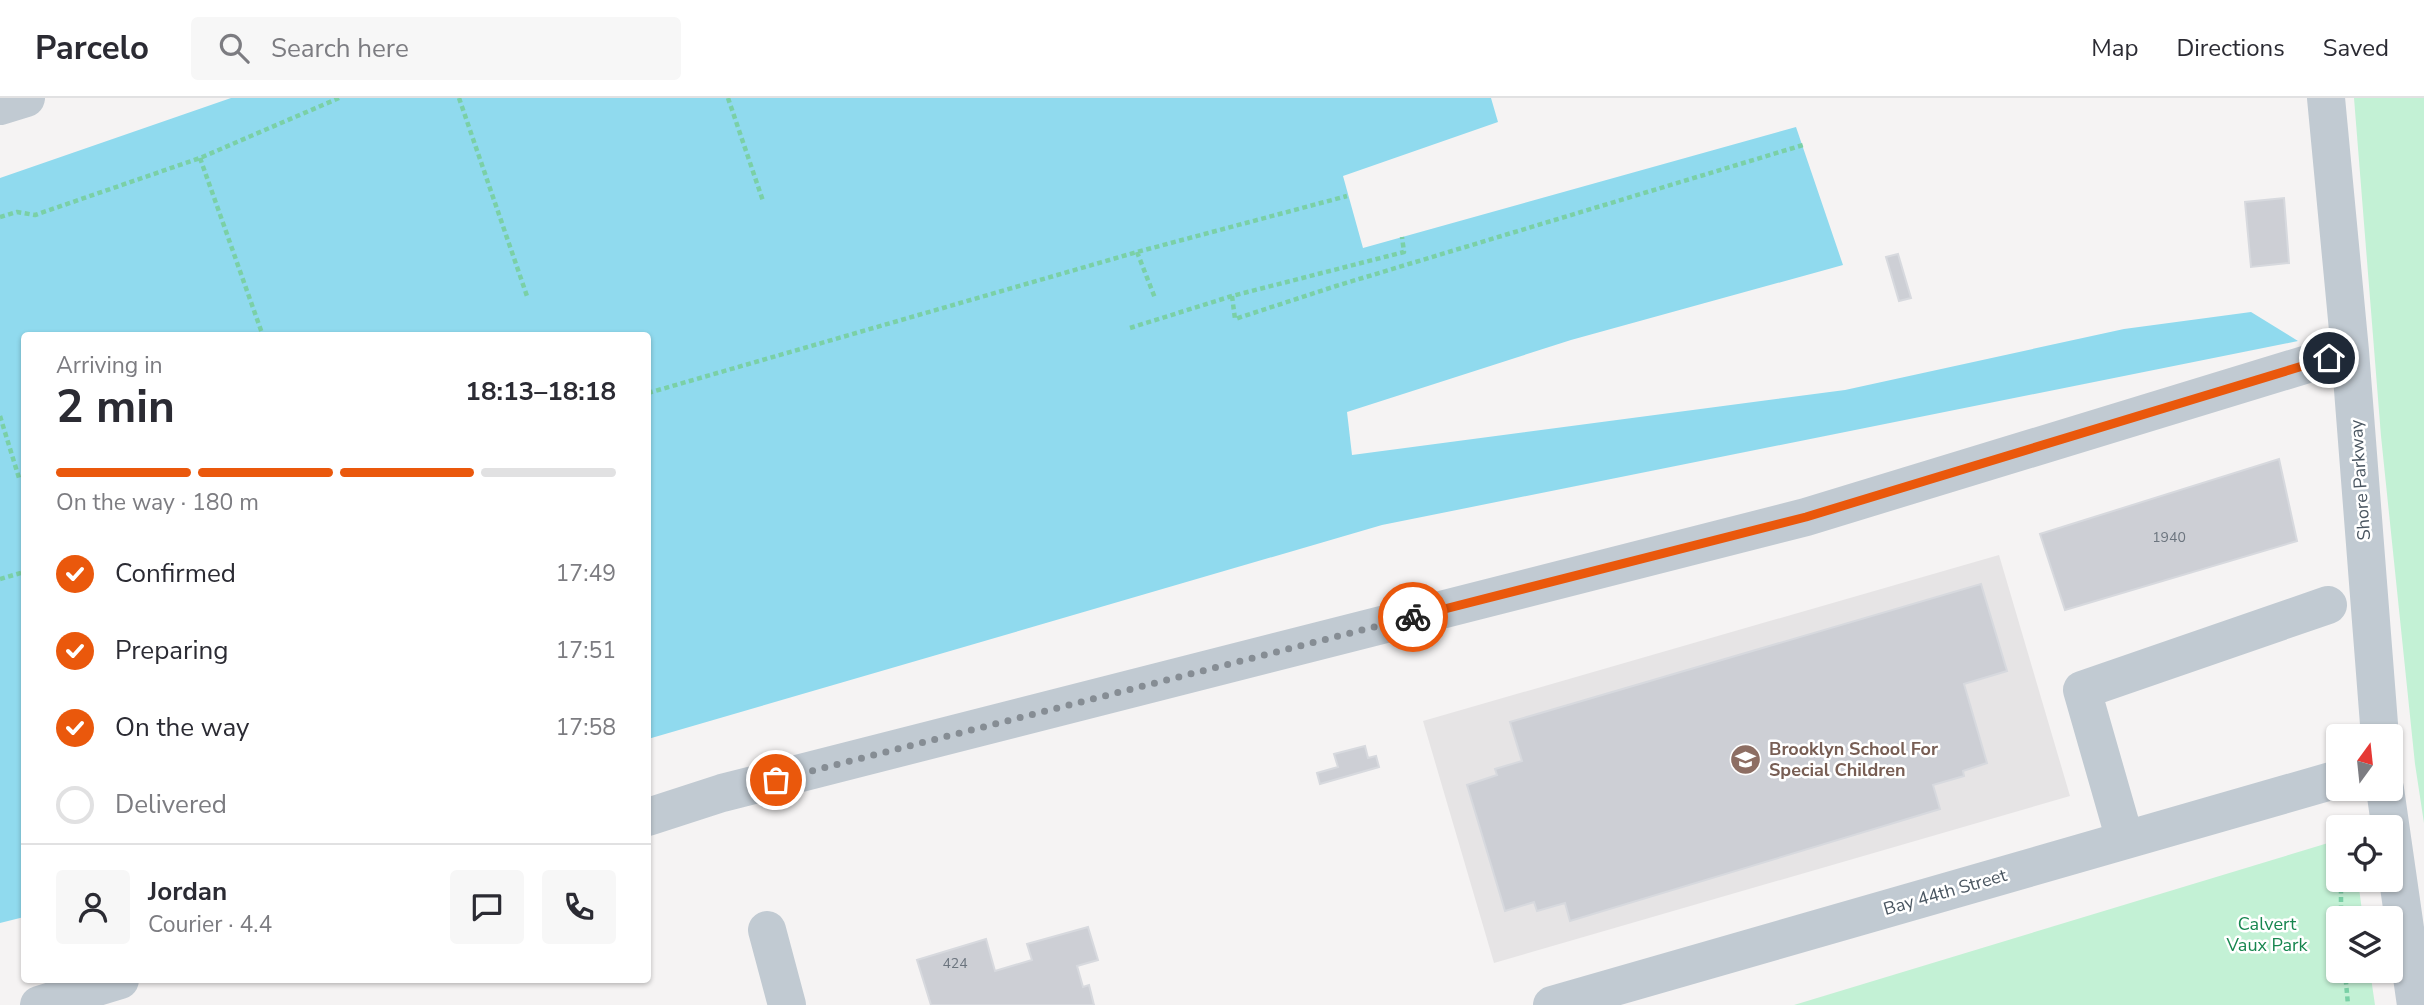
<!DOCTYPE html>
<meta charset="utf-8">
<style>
body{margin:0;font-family:"Nunito Sans",sans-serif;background:#f7f7f7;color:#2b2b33;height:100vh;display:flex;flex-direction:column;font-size:26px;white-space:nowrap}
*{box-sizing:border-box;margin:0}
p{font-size:23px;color:#7c7c81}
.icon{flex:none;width:38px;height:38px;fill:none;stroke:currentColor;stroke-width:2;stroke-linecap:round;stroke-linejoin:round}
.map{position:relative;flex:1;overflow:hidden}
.details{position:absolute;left:21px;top:234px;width:630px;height:651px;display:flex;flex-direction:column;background:#fff;border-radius:7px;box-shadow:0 2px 5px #0004}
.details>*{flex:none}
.needle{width:46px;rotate:15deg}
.controls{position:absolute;left:2326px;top:626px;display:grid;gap:14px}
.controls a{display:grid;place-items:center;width:77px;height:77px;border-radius:7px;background:#fff;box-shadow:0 2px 5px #0004;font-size:35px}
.pin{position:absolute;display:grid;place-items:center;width:60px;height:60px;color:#fff;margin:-30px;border:4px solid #fff;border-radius:50%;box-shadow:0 2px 7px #0007}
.courier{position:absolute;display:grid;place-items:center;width:70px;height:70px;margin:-35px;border:5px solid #ea580c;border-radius:50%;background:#fff;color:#222;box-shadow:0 2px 9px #0007}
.headline em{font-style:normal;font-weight:700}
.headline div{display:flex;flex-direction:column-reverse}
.headline{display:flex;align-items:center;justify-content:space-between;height:119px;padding:0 35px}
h1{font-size:46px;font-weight:700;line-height:52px}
.bar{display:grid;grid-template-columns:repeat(4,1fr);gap:10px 7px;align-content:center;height:84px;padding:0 35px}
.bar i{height:9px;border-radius:5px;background:#e1e1e2}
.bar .on{background:#ea580c}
.bar p{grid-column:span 4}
.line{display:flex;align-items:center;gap:18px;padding:0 35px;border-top:2px solid #e1e1e2}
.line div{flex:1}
.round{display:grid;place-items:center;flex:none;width:74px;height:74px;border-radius:7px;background:#f7f7f7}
ol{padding:0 35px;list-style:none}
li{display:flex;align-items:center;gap:21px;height:77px}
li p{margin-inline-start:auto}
li .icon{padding:7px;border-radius:50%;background:#ea580c;color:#fff;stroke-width:4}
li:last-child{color:#7c7c81}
li i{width:38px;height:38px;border:4px solid #e1e1e2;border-radius:50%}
header{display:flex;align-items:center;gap:42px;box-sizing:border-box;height:98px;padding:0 35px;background:#fff;border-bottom:2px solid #e1e1e2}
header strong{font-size:33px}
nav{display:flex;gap:38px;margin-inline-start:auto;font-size:24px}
.search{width:490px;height:63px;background:#f7f7f7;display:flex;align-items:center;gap:18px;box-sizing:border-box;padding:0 24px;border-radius:7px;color:#7c7c81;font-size:26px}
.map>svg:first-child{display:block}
.education{fill:#e6e4e5}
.green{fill:#c3f1d5}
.water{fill:#90daee}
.building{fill:#cdcfd5;stroke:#d7d9de;stroke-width:2}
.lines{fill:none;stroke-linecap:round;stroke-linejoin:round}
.path{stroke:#7ad0a6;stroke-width:4.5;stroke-dasharray:5 3.5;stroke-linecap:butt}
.minor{stroke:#c1cad2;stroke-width:38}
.done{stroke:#868d94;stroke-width:7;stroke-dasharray:0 12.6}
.route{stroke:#ea580c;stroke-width:9}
.labels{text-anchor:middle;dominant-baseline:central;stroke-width:5;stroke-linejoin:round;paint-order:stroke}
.number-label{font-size:14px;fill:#6b747e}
.street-label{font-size:18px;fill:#4a5661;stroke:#fff}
.education-label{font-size:18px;font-weight:bold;fill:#785e54;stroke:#fff;text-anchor:start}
.park-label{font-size:18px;fill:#17864f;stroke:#fff}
</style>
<header>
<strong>Parcelo</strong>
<div class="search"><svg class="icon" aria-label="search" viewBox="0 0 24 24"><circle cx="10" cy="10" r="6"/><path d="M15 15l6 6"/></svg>Search here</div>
<nav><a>Map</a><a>Directions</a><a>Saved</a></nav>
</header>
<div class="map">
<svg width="2424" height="907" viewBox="0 0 2424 907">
<rect width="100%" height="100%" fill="#f5f3f3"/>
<!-- education -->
<path class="education" d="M1999,457L2070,698L1494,865L1423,623Z"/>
<!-- green -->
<path class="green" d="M2354,0H2424V725L2415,666L2381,338Z
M2338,742V782H2358L2363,821H2338V873H2370L2375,907H1794Z"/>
<!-- water -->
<path class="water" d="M231,0H1491L1498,24L1343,78L1363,150L1796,29L1843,167L1571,242L1347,314L1352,357L1845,292L2124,231L2251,214L2298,243L1382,427L648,641V238H24V819L0,825V80Z"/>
<!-- building -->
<path class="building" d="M2284,100L2289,165L2251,169L2245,104Z
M1898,156L1911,200L1899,203L1886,159Z
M2279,361L2297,443L2065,512L2040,436Z
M1981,486L2007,573L1964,586L1987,665L1963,673L1964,678L1933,687L1940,711L1570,823L1565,805L1537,813L1534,804L1505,813L1467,687L1497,677L1495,671L1522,663L1510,624Z
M1365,648L1368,660L1376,658L1379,669L1320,686L1317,675L1338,669L1334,656Z
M1088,829L1098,862L1077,868L1083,889L1089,887L1094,907H931L917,862L986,841L995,873L1032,862L1027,846Z"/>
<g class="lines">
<!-- path -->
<path class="path" d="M459,0L528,201
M728,0L763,103
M200,60L263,238
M0,119L17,114L35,117L200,60L339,0
M1137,154L1155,200
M1232,198L1235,221L1336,188L1803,47
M1130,230L1232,198L1404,154L1402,139
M648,295L1137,154L1347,98
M0,318L19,380
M0,481L24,474
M2341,821V782
M2345,873L2348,907"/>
<!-- minor -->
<path class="minor" d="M2326,0L2350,253L2380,639
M0,8L26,0
M2385,691L2416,907
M648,719L722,695L1806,419L2350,253
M2125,742L2082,592L2328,507
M767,832L787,907
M39,907L120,882
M1552,907L2338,681"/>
</g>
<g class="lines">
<!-- done -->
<path class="done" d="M776,682L1413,519"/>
<!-- route -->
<path class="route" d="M1413,519L1806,419L2329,260"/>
</g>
<!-- icons -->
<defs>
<symbol id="school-disc" viewBox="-11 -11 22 22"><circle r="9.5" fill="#8d6e63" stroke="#fff"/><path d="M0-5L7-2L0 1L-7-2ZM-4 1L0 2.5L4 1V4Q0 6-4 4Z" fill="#fff"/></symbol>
</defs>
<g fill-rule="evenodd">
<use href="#school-disc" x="1728" y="644" width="35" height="35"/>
</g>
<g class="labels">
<!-- number labels -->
<g class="number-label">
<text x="2169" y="439">1940</text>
<text x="955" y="865">424</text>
</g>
<!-- street labels -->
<g class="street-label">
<text transform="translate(2360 382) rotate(-94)">Shore Parkway</text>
<text transform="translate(1945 794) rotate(-16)">Bay 44th Street</text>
</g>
<!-- education labels -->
<g class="education-label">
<text x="1769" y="651">Brooklyn School For<tspan x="1769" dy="21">Special Children</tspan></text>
</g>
<!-- park labels -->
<g class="park-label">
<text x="2267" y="826">Calvert<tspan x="2267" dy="21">Vaux Park</tspan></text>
</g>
</g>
</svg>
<div class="controls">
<a><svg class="needle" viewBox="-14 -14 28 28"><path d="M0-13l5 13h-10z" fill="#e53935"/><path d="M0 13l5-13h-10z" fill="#7c7c81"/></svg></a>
<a><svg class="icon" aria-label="locate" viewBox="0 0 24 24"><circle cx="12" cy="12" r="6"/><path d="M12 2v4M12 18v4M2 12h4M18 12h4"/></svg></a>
<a><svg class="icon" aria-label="layers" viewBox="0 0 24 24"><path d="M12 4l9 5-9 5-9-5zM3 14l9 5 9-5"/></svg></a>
</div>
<div class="pin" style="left:776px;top:682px;background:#ea580c"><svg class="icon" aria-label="bag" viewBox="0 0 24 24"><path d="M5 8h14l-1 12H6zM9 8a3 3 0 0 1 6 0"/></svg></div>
<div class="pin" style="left:2329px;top:260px;background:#1f2937"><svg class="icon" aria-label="home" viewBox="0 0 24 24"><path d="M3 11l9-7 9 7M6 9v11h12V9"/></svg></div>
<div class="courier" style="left:1413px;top:519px"><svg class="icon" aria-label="bike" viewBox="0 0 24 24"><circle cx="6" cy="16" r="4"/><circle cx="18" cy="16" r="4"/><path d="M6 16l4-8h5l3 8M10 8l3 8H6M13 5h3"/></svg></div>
<section class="details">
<div class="headline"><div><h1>2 min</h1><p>Arriving in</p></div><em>18:13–18:18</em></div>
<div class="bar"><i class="on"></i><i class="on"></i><i class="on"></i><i></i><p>On the way · 180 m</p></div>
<ol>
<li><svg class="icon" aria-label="check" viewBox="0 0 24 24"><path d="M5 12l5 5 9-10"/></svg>Confirmed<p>17:49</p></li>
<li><svg class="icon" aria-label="check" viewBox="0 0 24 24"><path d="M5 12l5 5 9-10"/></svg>Preparing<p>17:51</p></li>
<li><svg class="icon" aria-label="check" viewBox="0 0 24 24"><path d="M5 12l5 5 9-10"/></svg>On the way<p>17:58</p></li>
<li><i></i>Delivered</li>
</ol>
<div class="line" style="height:126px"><a class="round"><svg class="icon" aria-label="person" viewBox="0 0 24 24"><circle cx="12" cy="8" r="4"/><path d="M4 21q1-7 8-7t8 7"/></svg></a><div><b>Jordan</b><p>Courier · 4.4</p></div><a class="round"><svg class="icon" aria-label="chat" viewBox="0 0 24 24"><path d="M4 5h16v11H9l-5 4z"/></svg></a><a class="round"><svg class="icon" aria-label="phone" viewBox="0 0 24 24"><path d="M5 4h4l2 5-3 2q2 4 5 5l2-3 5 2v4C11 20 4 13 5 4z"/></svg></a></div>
</section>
</div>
